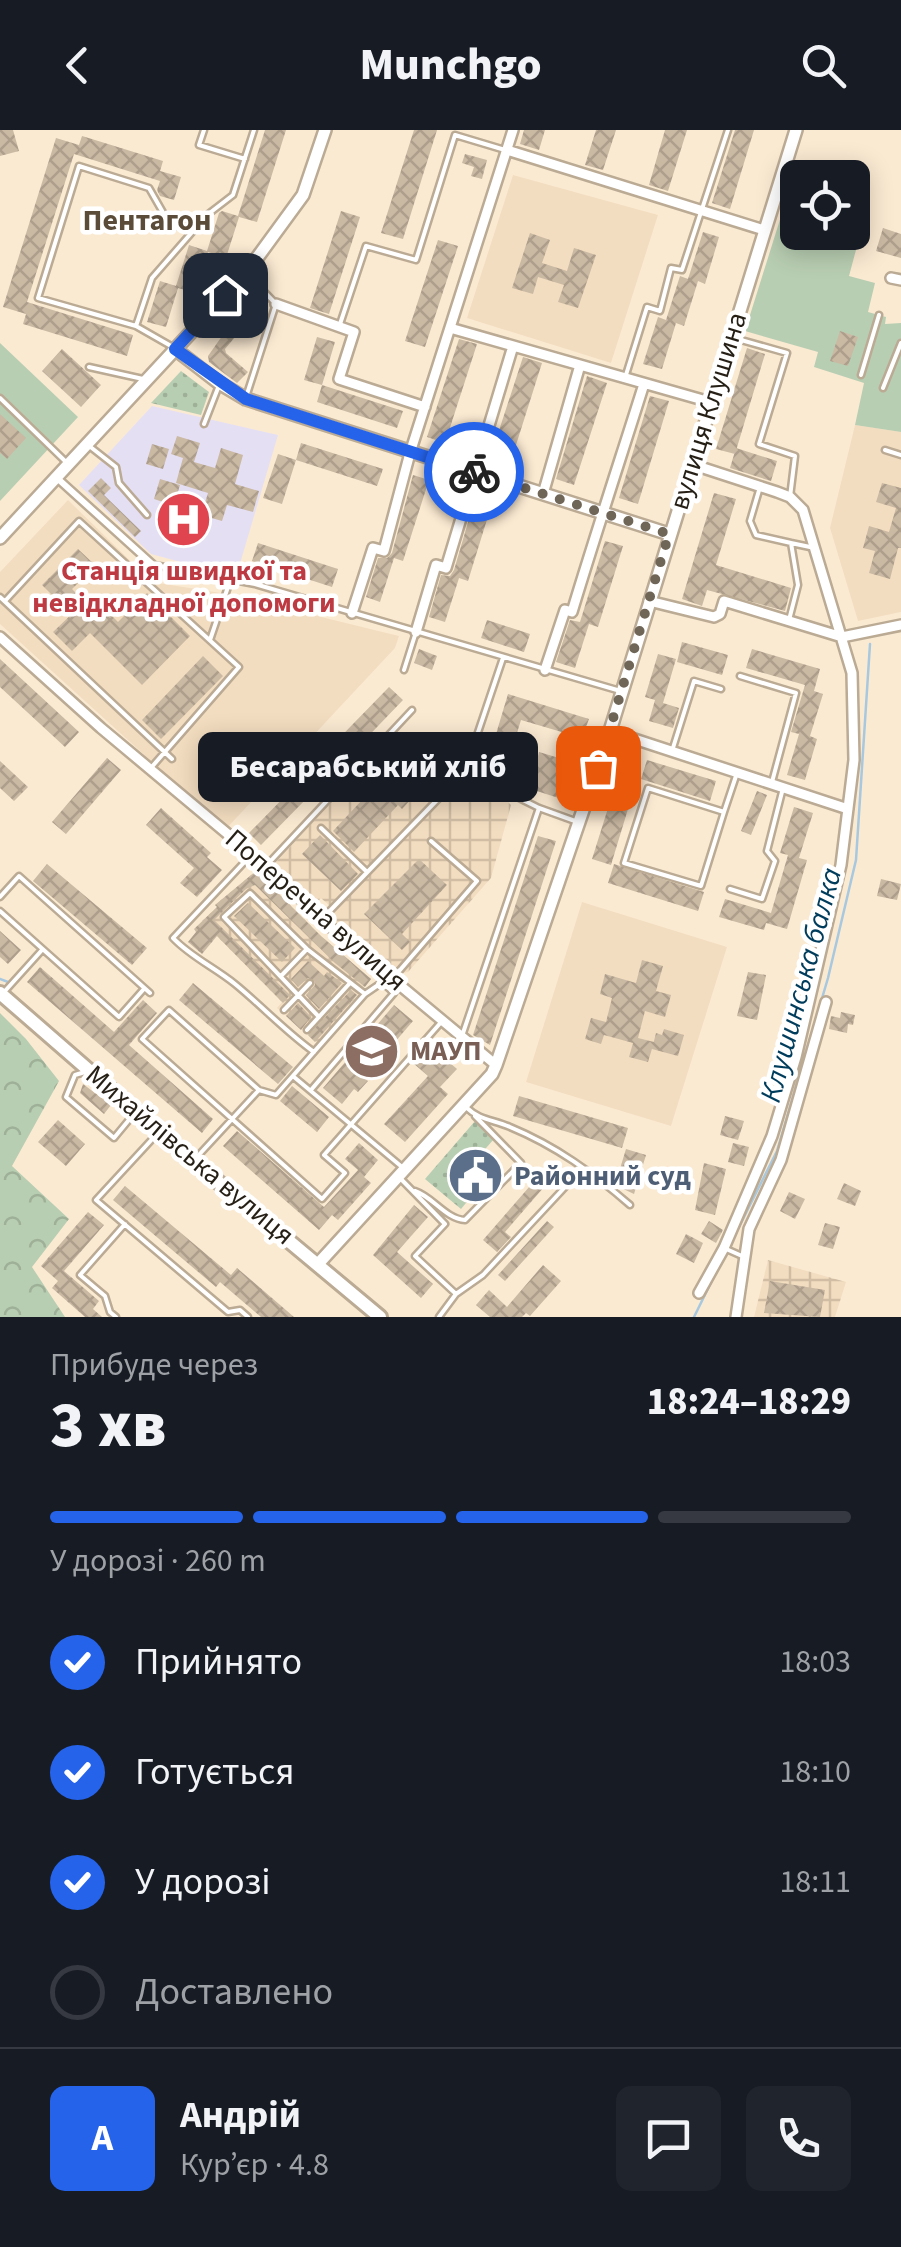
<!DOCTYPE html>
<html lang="uk">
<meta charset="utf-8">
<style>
body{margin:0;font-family:"Source Sans 3",sans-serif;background:#20242c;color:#f1f3f6;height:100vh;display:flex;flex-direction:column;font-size:38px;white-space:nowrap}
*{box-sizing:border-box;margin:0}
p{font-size:32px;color:#9ea1a6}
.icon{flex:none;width:55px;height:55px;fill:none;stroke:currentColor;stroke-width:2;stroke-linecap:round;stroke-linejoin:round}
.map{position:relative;height:1187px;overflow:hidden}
.details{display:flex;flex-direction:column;background:#171b24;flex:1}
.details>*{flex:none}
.controls{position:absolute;left:780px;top:30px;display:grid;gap:20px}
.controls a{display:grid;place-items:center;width:90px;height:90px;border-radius:15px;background:#171b24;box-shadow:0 5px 25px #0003;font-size:50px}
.pin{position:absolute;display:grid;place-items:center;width:85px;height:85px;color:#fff;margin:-42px;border-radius:20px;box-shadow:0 5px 15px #0006}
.courier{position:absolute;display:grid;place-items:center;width:100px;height:100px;margin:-50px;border:8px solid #2563eb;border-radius:50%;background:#fff;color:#222;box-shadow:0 2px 12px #0007}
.bubble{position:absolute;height:70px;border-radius:15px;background:#171b24;box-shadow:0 5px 25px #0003;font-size:32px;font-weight:800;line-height:70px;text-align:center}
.summary em{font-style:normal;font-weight:800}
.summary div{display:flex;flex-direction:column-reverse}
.summary{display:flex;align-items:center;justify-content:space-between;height:170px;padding:0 50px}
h1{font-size:65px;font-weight:800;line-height:75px}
.bar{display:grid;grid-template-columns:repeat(4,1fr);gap:15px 10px;align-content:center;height:120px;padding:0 50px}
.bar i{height:12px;border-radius:8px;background:#363941}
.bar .current{background:#2563eb}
.bar p{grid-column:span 4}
.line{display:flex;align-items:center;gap:25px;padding:0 50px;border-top:2px solid #363941}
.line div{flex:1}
.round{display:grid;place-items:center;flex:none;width:105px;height:105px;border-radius:15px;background:#20242c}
ol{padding:0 50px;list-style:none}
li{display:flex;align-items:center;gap:30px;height:110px}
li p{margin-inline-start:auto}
li .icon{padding:10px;border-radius:50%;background:#2563eb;color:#fff;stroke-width:4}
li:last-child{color:#9ea1a6}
li i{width:55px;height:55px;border:5px solid #363941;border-radius:50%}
header{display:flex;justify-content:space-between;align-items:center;height:130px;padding:0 50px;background:#171b24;font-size:45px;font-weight:800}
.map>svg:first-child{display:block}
.industrial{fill:url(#industrial-grid)}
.built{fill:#f3ddc0}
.medical{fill:#e5dff4}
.green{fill:#b8ceb2}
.forest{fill:url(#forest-crowns)}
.park{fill:url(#park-dots)}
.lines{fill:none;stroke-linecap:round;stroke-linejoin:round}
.stream{stroke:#a7c8df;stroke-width:2.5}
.building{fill:url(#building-cross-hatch)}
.service-casing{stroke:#bbaa94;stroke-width:9}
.pedestrian-casing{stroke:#bbaa94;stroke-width:11}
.minor-casing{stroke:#bbaa94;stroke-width:14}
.tertiary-casing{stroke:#bbaa94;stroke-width:16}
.secondary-casing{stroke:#bbaa94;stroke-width:18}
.service{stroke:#fff;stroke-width:4}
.pedestrian{stroke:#fff;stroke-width:6}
.minor{stroke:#fff;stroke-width:9}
.tertiary{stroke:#fff;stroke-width:11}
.secondary{stroke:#fff;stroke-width:12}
.done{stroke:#706658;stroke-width:10;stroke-dasharray:0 18}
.route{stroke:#2563eb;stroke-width:12}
.labels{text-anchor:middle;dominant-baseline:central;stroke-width:9;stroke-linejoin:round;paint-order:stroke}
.street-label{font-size:28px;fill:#251f16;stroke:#fff}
.health-label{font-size:28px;font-weight:bold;fill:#be3a42;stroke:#fff}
.education-label{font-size:28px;font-weight:bold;fill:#785e54;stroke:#fff;text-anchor:start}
.service-label{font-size:28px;font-weight:bold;fill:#4e5e75;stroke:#fff;text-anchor:start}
.neighbourhood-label{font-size:30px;font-weight:bold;fill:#5b4c39;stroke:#fff}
.water-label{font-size:30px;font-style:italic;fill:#003c5b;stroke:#fff}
</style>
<header><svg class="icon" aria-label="back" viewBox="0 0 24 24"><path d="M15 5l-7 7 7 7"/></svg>Munchgo<svg class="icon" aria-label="search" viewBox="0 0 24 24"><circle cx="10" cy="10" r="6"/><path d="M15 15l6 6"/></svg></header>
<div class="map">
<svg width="901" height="1187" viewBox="0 0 901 1187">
<defs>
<pattern id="industrial-grid" width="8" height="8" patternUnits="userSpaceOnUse" patternTransform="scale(2.5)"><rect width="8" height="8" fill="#f3ddc0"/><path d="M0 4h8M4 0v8" fill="none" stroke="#d0bda4"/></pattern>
<pattern id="forest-crowns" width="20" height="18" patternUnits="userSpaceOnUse" patternTransform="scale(2.5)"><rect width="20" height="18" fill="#b8ceb2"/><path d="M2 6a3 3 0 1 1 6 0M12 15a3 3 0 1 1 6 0" fill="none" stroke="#9eb098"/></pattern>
<pattern id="park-dots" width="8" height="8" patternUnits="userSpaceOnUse" patternTransform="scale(2.5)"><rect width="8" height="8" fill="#b8ceb2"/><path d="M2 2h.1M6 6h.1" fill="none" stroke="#9eb098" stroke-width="1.8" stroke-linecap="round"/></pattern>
<pattern id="building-cross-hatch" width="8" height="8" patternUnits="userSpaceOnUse" patternTransform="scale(2.5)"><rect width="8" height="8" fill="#cab9a3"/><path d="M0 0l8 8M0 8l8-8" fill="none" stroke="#ad9f8c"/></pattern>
</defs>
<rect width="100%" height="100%" fill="#fbead2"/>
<!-- industrial -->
<path class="industrial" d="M396,603L432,607L458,632L452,646L501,665L511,675L491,748L408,842L403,843L396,837H387L334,791L335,781L321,768L315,774L278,742L276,732Z
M256,741L321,806L371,849L317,913L277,878L282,872L202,791L217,777L215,775Z
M768,1130L846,1152L835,1187H754Z"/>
<!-- built -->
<path class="built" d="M513,45L658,85L611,233L467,188Z
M855,295L901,302V482L858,491L830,398Z
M68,370L152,452L227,464L399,506L395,518L226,699L0,494V442Z
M582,772L727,817L671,996L526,952Z"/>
<!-- medical -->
<path class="medical" d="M152,276L278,305L236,447L151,424L79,355Z"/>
<!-- green -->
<path class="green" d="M783,80L797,85L798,102H851L860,105L849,146L875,153L868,182L886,187L885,194L901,193V302L855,295L864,253L814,237L818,222L745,201Z
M0,213L78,287L0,371Z"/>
<!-- forest -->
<path class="forest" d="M0,883L26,909L59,951L12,1036L69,1089L32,1137L65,1187H0Z"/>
<!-- park -->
<path class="park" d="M181,241L209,262L201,285L151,273Z
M475,991L494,1009L450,1059L466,1073L461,1079L425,1049Z"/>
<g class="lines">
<!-- stream -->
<path class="stream" d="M0,849L8,852
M730,1115L777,1021L828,848L856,730L870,514
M694,1187L726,1122"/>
</g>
<!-- building -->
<path class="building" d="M0,0H13L19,21L0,26Z
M265,0H286L257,92L239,87L226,128L208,122L195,163L178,158L166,197L147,192L160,151L176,156L189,115L207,121L219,83L222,81L238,86Z
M414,0H437L403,109L381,103Z
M524,0H545L539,20L520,14Z
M596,0H616L603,40L585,35Z
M665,0H687L668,61L649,55Z
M735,0H754L730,79L712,73Z
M82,6L163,31L160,41L181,47L174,70L160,66L157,60L160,51L74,24L27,172L133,205L127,226L23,194L26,184L3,177L56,8L79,15Z
M465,24L487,30L482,49L471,46L474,37L462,33Z
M341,81L360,87L329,184L310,178Z
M883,98L901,104V128L876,121Z
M703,102L719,107L705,154L698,151L684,196L676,193L662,239L643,234L658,187L666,190L680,146L688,149Z
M530,103L550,110L542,133L567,141L574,118L596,125L578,178L558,172L564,155L538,147L533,164L512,158Z
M438,110L458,116L425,217L405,211Z
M227,199L236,206L225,219L226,223L248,242L237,253L209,232L208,226Z
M840,201L858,207L848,236L830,231Z
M317,207L335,212L322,255L304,250Z
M459,209L477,214L445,313L427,307Z
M747,218L765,224L735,324L716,319Z
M62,219L101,255L81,277L42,241Z
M523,227L542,233L510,334L490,328Z
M587,246L607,253L574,355L556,349Z
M322,255L403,281L397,298L317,272Z
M650,266L669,271L638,374L619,368Z
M0,284L26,308L7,329L0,323Z
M177,306L200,313L194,332L215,338L221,318L243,325L235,354L259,361L253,382L227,375L222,391L201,385L208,363L176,353L183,328L171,324Z
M301,313L383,339L377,356L296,330Z
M152,314L169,319L163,339L146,334Z
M736,318L777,331L771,351L730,338Z
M278,324L296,330L282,374L263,368Z
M413,345L429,350L403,431L394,428L380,472L366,467L378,428H387L392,423Z
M101,348L111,358L104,365L141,401L135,407L88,361Z
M160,349L180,355L174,375L183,377L181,383L189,385L183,404L162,397L169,374L154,369Z
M882,353L901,358V418H898L890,449L869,443L875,421L863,418L869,396L889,402L896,378L876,372Z
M714,363L736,369L716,435L791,458L785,481L707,460L702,476L682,469Z
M476,365L493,370L468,451L459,448L445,492L429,487L441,445L450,446L454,440Z
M605,411L623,416L598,497L589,494L575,538L556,532L570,490L580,492Z
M258,413L338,439L332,457L252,431Z
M78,419L96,436L72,459L84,471L90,464L118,492L147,463L190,506L142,555L90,503L72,521L53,502L77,479L65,468L60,473L42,455Z
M487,490L530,504L524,522L481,508Z
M682,512L728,525L722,545L677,532Z
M419,519L437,526L432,540L414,533Z
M752,519L820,539L814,561L823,564L810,606L817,609L805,650L787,645L799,604L791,602L805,555L746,538Z
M658,524L676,529L663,573L679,578L673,598L649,591L655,570L645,567Z
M203,526L223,546L161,609L142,590Z
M0,529L79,602L65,617L0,557Z
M389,557L403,570L329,647L315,633Z
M508,564L589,589L582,608L521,590L511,622L537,630L539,622L582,635L571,672L484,644Z
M408,621L424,636L432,627L442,636L402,679L398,675L354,722L333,701Z
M107,628L121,640L66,704L52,692Z
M647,630L716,651L710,671L641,649Z
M0,631L28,657L14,671L0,658Z
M620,640L638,646L611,735L592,729Z
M297,654L309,666L261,715L249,703Z
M757,661L767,665L751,705L741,701Z
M794,677L813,683L799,728L807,730L787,799L766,793L764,800L719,787L725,769L771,783L788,725L780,723Z
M161,678L211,723L207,727L222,740L197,767L180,753L194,738L146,695Z
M320,705L358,744L341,761L302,724Z
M538,706L556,711L490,915L473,905Z
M419,729L447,755L402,804L410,812L402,820L364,784Z
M47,734L147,818L132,835L33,751Z
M614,734L704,762L698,781L608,753Z
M256,741L321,806L371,849L365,857L335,833L255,755L246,759L214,790L290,865L283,873L217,806L202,824L188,812L196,802L194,799L217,777L215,775Z
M881,749L901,754L897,770L877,766Z
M248,773L295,818L282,832L234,786Z
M0,801L21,820L8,834L0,827Z
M642,830L663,836L656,861L671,865L665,887L645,881L638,908L654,912L648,932L629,927L633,913L604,905L601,914L585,909L591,888L606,892L612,868L600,864L605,844L636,853Z
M308,831L324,846L327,842L342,853L319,879L306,865L315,855L314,850L308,848L298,857L291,849Z
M40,837L114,902L143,870L157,883L129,915L213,989L202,1003L27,852Z
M748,842L766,845L757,890L737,886Z
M193,853L293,937L278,954L179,870Z
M351,860L357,865L315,912L308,905Z
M298,873L311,887L301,900L286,886Z
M394,875L413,891L364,948L368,951L358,962L354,959L342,974L323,958Z
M841,882L855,885L853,895L848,894L847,903L829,899L831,886L840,888Z
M664,899L684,905L678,926L652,919L656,903L662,905Z
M429,915L457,939L440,957L448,964L405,1012L384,994L428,946L413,933Z
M83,954L111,975L104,984L80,963Z
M292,956L329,987L317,1002L280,971Z
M519,966L628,998L622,1018L513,986Z
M725,986L744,991L738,1010L720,1005Z
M58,990L85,1014L66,1036L38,1012Z
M237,1001L324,1077L358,1040L345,1029L359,1013L378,1030L364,1047L371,1053L338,1090L332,1085L319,1100L223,1016Z
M733,1013L749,1017L744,1036L728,1032Z
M626,1019L646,1025L634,1064L615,1055Z
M484,1020L501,1034L466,1073L450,1059Z
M550,1033L558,1041L505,1102L511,1107L497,1122L483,1110Z
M704,1033L726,1039L715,1085L695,1080Z
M844,1053L861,1061L855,1076L837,1069Z
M125,1056L231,1145L237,1138L294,1187H261L220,1152L216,1157L113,1070Z
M789,1062L805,1069L795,1089L780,1081Z
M414,1075L428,1087L397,1122L433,1154L421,1168L373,1125Z
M88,1082L104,1095L64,1141L99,1171L93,1179L102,1187H85L52,1158L58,1151L41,1136Z
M547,1091L554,1097L505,1151L498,1145Z
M709,1091L723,1100L716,1113L701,1104Z
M825,1093L840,1097L833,1119L818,1115Z
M686,1104L703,1113L694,1133L676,1124Z
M543,1135L561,1151L530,1186L526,1183L522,1187H490L476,1175L489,1160L507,1177Z
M770,1151L825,1160L820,1187L764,1183Z"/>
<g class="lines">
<defs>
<path id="service" d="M204,0L199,15L245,29
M247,144L276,174L247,264
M136,196L38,168L79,36L149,58L169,93L192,101
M339,197L366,116L416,130L455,5L505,20
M734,208L787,223L759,314L795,326L790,367
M171,216L136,196L152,148L207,85L233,65L254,0
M89,237L143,249
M861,245L879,185
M625,248L647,177L660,181L671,138L682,140L728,0
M883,258L901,213
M0,268L65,331
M204,294L218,258
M88,315L116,337L119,353L147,385
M885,320L901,325
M760,357L750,391L756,405L791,413L798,455L789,490
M791,413L810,417
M154,435L255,454L617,560
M0,467L172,629
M5,471L79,391L239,537L150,639
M210,510L231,448
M503,528L465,641L539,678L575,691
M404,540L416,502
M740,546L796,563L772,652
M672,621L694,551L721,559
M724,682L648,658L624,733L701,756L724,682L737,643
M321,698L366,741
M431,711L477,751L400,840L365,864L276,965L259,960L169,880L142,909L322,1069L345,1043L324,1025L443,890
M252,724L173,808C191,827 214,837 235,854C262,876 286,902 314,922
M266,736L412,580
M730,759L762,769L775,731L767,721L783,658
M0,767L19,746L150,863
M0,781L119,887L143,860
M322,789L441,666L449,635L423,611
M281,846L307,819
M5,861L42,820
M284,880L310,853
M319,887L224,787L250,763L307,819L365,864
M307,900L350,853
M462,906L539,678
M85,942L75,945L66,967L114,1008L133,985
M294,947L402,1037
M311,960L394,863L382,852
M467,978C479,990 495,990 510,997C556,1016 593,1043 630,1075
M156,1005L96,1070L228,1182L240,1180L248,1187
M196,1028L258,961
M399,1047L445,1094L415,1126L456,1164
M415,1061C433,1067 446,1089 465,1090L521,1033L475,986
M724,1118L742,1126
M116,1187L110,1182L105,1166L80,1145L125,1094
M439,1187L456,1164L483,1145L566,1056"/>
<path id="pedestrian" d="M57,348L152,434"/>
<path id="minor" d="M507,20L764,100
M891,148L901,150
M276,174L354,202L339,249L425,277
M450,198L710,272
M691,334L777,362L790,367L803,380L852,543L854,630L841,735L796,927L772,1006L724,1118L699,1163
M543,364L580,235
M649,471L714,487L720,484L724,471L842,507L901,495
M352,483L373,418L384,421L410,323L513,0
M416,502L436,435L446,438L513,216
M0,507L101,598L266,736L337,803L496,935
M545,540L565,480L572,482C595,406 620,330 644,254
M610,601L848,679
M736,1187L749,1099L781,1030L826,872"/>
<path id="tertiary" d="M175,219L219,253L246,269L669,404
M0,408L246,143L303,65L325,0
M318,1134L492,944L496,935L610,601L796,0"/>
<path id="secondary" d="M0,863L193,1031L380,1187"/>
</defs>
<!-- service casing -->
<use href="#service" class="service-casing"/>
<!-- pedestrian casing -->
<use href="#pedestrian" class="pedestrian-casing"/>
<!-- minor casing -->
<use href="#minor" class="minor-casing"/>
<!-- tertiary casing -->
<use href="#tertiary" class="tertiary-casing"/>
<!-- secondary casing -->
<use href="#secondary" class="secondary-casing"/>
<!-- service -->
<use href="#service" class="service"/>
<!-- pedestrian -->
<use href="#pedestrian" class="pedestrian"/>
<!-- minor -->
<use href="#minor" class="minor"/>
<!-- tertiary -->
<use href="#tertiary" class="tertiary"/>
<!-- secondary -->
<use href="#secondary" class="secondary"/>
</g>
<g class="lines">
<!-- done -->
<path class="done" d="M474,342L669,404L598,638"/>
<!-- route -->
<path class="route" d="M225,165L175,219L246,269L474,342"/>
</g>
<!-- icons -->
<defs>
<symbol id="hospital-disc" viewBox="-11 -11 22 22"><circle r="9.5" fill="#e0444e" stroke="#fff"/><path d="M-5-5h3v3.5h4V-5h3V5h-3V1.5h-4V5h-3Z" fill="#fff"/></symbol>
<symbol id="university-disc" viewBox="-11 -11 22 22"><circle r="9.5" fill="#8d6e63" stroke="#fff"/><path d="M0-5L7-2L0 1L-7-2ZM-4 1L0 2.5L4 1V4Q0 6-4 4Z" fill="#fff"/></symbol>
<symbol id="civic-disc" viewBox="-11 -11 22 22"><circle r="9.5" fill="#5c6f8a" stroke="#fff"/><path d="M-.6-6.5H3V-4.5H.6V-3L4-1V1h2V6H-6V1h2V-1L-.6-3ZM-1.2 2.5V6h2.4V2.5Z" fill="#fff"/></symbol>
</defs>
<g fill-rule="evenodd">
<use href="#hospital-disc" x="152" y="358" width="63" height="63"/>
<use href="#university-disc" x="340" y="890" width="63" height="63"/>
<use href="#civic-disc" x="444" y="1014" width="63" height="63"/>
</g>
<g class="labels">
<!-- street labels -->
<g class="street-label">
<text transform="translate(708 281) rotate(-73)">вулиця Клушина</text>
<text transform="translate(316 780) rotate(41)">Поперечна вулиця</text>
<text transform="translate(190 1025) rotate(40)">Михайлівська вулиця</text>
</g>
<!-- health labels -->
<g class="health-label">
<text x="184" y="441">Станція швидкої та<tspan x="184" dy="32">невідкладної допомоги</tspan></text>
</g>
<!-- education labels -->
<g class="education-label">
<text x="410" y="921">МАУП</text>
</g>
<!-- service labels -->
<g class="service-label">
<text x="514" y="1046">Районний суд</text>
</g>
<!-- neighbourhood labels -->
<g class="neighbourhood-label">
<text x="147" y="90">Пентагон</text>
</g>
<!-- water labels -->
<g class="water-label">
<text transform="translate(801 855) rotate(-75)">Клушинська балка</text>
</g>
</g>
</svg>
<div class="controls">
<a><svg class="icon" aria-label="locate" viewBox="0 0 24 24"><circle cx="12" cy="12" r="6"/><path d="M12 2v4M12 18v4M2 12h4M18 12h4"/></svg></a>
</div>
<div class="pin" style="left:598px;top:638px;background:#ea580c"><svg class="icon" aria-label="bag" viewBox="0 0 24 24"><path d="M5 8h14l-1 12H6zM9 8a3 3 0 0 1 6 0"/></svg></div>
<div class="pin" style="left:225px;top:165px;background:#1f2937"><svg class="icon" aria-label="home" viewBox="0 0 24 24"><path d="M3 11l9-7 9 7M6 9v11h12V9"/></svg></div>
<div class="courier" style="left:474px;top:342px"><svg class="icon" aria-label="bike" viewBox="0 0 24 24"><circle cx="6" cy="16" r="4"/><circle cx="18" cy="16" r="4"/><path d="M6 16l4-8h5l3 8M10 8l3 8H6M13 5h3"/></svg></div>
<div class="bubble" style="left:198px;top:602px;width:340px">Бесарабський хліб</div>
</div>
<section class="details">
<div class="summary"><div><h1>3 хв</h1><p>Прибуде через</p></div><em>18:24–18:29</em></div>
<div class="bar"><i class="current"></i><i class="current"></i><i class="current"></i><i></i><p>У дорозі · 260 m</p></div>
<ol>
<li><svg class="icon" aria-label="check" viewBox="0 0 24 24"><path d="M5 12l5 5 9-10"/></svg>Прийнято<p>18:03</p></li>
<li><svg class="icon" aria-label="check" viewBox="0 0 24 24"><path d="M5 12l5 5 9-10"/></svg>Готується<p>18:10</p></li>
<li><svg class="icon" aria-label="check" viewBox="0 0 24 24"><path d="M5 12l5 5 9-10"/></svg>У дорозі<p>18:11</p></li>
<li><i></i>Доставлено</li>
</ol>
<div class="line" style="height:180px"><b class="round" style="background:#2563eb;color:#fff">А</b><div><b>Андрій</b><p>Кур’єр · 4.8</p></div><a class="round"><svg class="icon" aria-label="chat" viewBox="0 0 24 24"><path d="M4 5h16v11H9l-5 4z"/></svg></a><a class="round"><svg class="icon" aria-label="phone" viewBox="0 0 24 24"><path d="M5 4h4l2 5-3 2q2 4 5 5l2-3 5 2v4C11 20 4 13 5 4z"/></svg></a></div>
</section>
